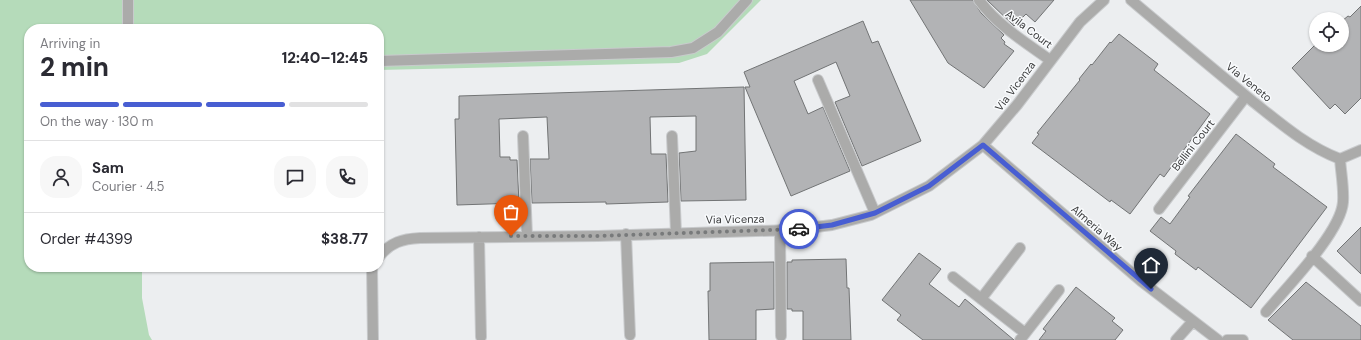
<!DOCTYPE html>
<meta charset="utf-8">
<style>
body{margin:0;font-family:"DM Sans",sans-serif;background:#f7f7f7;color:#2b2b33;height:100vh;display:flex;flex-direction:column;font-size:15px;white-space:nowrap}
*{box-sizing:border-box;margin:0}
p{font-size:13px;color:#7c7c81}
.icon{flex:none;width:22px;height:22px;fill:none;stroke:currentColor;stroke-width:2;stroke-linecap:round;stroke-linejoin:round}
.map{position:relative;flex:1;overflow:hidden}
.sheet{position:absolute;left:24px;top:24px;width:360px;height:248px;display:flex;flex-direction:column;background:#fff;border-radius:16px;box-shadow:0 1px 3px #0004}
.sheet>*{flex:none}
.tools{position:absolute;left:1309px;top:12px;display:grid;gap:8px}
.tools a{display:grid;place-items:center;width:40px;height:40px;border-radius:50%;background:#fff;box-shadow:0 1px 3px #0004;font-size:20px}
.pin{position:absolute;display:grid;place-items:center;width:34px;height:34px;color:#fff;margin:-41px -17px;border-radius:50% 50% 50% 0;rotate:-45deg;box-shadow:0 0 4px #0007}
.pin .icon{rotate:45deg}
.courier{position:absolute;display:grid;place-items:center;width:40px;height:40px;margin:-20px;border:3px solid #485ed2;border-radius:50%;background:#fff;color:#222;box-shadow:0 1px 5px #0007}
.summary em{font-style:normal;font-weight:800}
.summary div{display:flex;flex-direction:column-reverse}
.summary{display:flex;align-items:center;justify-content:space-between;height:68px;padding:0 16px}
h1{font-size:26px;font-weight:800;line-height:30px}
.bar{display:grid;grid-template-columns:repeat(4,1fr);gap:6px 4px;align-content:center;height:48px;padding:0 16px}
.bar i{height:5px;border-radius:3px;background:#e1e1e2}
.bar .selected{background:#485ed2}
.bar p{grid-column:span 4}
.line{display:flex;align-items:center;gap:10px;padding:0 16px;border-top:1px solid #e1e1e2}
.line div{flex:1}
.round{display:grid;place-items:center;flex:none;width:42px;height:42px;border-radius:16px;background:#f7f7f7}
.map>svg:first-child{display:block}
.green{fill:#b5dbba}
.building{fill:#b2b3b5;stroke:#727475}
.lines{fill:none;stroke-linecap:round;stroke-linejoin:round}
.minor-casing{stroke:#c8cacc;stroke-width:12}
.minor{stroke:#ababaa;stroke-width:10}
.done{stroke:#787a7b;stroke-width:4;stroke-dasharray:0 7.2}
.route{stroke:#485ed2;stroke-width:5}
.labels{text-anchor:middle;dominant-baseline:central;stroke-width:3;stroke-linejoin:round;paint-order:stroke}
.street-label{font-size:11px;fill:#3a3b3c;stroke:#f9fbfd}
</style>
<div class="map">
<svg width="1361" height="340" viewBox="0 0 1361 340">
<rect width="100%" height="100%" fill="#eceef0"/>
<!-- green -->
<path class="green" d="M0,0H761L707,54L679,63L379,70V29H29V267H142V298L149,335L152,340H0Z"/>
<!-- building -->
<path class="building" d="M910,0H973L981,13L1004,35L1001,38L1005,42L1004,44L1014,51L984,88L948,63Z
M987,0H1054L1035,22L1026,14L1014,26Z
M1361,6V98L1345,114L1335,104L1330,109L1292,68L1316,44V46L1342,45V21L1348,16L1350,17Z
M863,21L872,43L878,41L921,141L862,166L835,102L850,96L836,62L794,81L808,114L823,107L850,171L791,196L745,87H750L744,72Z
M1119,34L1158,64L1154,70L1210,114L1164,177L1160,174L1130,214L1111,200L1110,202L1032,143L1039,134L1037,133L1080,80L1079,79L1091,64L1092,65L1110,42L1111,43Z
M744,87L746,200L681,201L679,153L696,151V116L650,117L651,154H666L668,202L606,204V202L532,203L530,159H549L547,117L499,119L500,157H510V160H517L519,203L457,205L455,119H459V96Z
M1236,134L1275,164L1273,167L1327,207L1251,308L1198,267L1196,270L1175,254L1176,251L1150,231L1161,217L1170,224L1190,197L1188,196Z
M1361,227V274L1337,251Z
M919,253L941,269L929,284L959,307L965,299L1014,340H923L897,320L901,315L882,300Z
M846,259L847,288H849L851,340H803V311H792V309H787V262H792V260Z
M774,262V309L756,310V340H709L708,291H710V263Z
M1306,282L1361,326V340H1293L1268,320Z
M1076,287L1115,318L1112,321L1123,330L1115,340H1039L1046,331L1043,329Z"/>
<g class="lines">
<defs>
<path id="minor" d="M128,0V29
M979,0C997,25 1025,42 1050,60
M1131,0C1171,34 1211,67 1251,100C1280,123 1306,146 1340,159L1361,150
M379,61L671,52L693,48L718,32L747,0
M818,80L875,213
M523,136L527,236
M672,136L676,233
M983,145L1141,281L1218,340
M1159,209L1246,96
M780,230L781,336
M626,234L630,335
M479,237L481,337
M1312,256L1361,301
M379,257C390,242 403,239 420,238L598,236L791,230L832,225L871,215L929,186L983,145L1017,105L1080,22L1104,0
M372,267L373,340
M953,277L1025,333
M981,299L1020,248
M1266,312C1287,287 1341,232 1343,202C1344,188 1341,173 1340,159
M1020,340L1059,290
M1176,340L1193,321
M1227,340H1243"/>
</defs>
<!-- minor casing -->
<use href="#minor" class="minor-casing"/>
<!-- minor -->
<use href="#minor" class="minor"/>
</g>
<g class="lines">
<!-- done -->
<path class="done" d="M511,236H598L799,229"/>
<!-- route -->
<path class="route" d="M799,229L832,225L875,213L929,186L983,145L1151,289"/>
</g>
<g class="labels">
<!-- street labels -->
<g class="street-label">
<text transform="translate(1029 29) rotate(37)">Avila Court</text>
<text transform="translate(1249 82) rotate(39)">Via Veneto</text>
<text transform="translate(1015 86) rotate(-53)">Via Vicenza</text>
<text transform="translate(1193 145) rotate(-52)">Bellini Court</text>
<text transform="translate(735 219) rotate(-1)">Via Vicenza</text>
<text transform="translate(1097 228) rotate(41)">Almeria Way</text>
</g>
</g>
</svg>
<div class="tools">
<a><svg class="icon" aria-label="locate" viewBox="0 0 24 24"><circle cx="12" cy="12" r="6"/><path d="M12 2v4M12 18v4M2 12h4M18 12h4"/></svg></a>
</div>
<div class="pin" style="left:511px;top:236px;background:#ea580c"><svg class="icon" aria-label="bag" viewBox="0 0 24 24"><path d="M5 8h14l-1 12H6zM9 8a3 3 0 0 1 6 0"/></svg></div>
<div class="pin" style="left:1151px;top:289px;background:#1f2937"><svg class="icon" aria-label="home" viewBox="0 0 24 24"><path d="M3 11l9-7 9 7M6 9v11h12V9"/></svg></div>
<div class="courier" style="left:799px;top:229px"><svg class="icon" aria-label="car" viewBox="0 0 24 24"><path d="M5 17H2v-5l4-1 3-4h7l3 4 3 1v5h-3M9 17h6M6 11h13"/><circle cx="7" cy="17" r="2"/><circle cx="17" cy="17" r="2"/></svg></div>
<section class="sheet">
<div class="summary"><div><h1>2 min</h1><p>Arriving in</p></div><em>12:40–12:45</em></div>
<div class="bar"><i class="selected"></i><i class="selected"></i><i class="selected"></i><i></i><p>On the way · 130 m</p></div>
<div class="line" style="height:72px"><a class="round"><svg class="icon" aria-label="person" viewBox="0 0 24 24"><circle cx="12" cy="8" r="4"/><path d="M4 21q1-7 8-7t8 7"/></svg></a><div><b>Sam</b><p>Courier · 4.5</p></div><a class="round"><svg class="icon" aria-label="chat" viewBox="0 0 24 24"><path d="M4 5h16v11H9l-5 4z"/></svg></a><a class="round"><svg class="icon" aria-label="phone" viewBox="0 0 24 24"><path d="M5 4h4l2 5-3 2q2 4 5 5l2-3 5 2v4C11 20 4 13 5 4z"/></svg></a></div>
<div class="line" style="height:52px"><div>Order #4399</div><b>$38.77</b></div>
</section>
</div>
